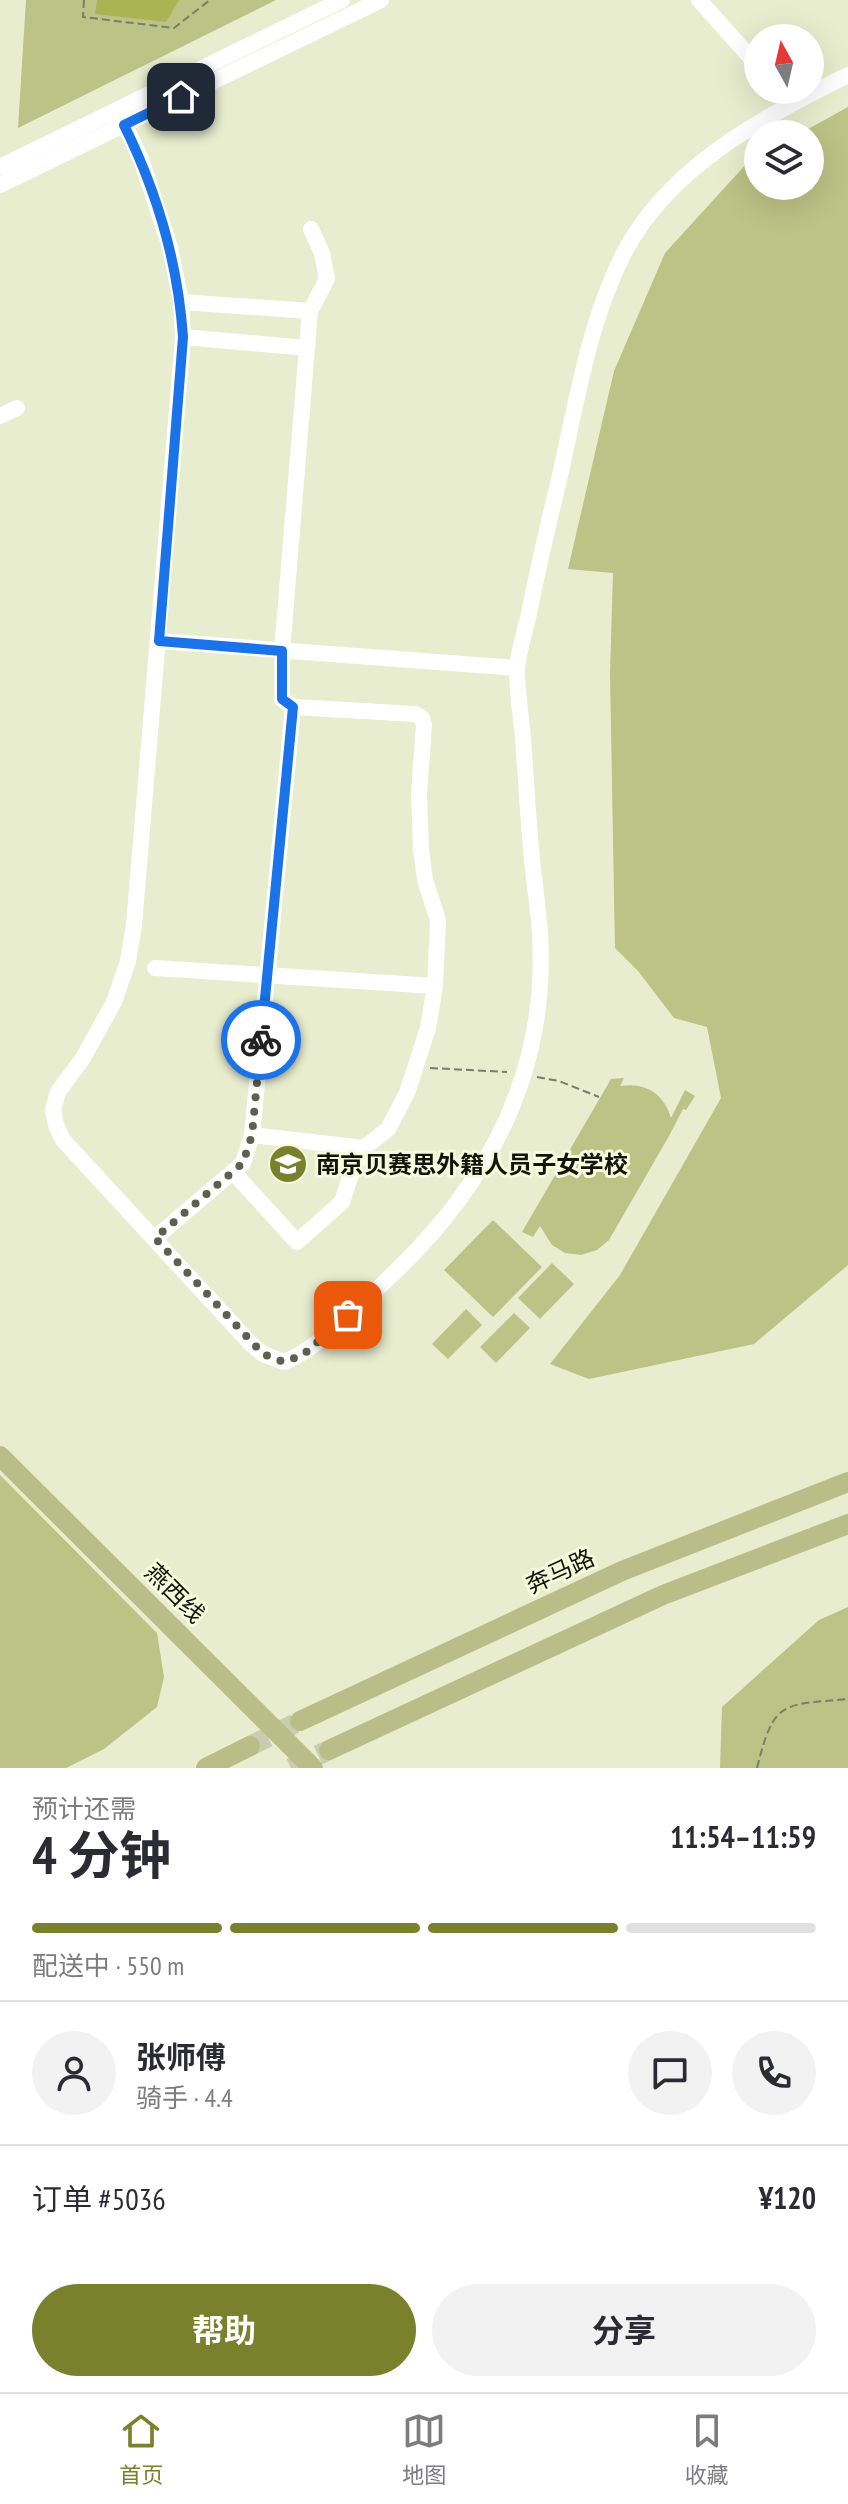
<!DOCTYPE html>
<html lang="zh">
<meta charset="utf-8">
<style>
body{margin:0;font-family:"PT Sans Narrow","Noto Sans SC",sans-serif;background:#f2f2f3;color:#2b2b33;height:100vh;display:flex;flex-direction:column;font-size:30px;white-space:nowrap}
*{box-sizing:border-box;margin:0}
p{font-size:26px;color:#7c7c81}
.icon{flex:none;width:44px;height:44px;fill:none;stroke:currentColor;stroke-width:2;stroke-linecap:round;stroke-linejoin:round}
.map{position:relative;height:1768px;overflow:hidden}
.drawer{display:flex;flex-direction:column;background:#fff;flex:1}
.drawer>*{flex:none}
.needle{width:52px;rotate:352deg}
.buttons{position:absolute;left:744px;top:24px;display:grid;gap:16px}
.buttons a{display:grid;place-items:center;width:80px;height:80px;border-radius:50%;background:#fff;box-shadow:0 8px 32px #0002;font-size:40px}
.pin{position:absolute;display:grid;place-items:center;width:68px;height:68px;color:#fff;margin:-34px;border-radius:16px;box-shadow:0 4px 12px #0006}
.courier{position:absolute;display:grid;place-items:center;width:80px;height:80px;margin:-40px;border:6px solid #1a73e8;border-radius:50%;background:#fff;color:#222;box-shadow:0 2px 10px #0007}
.overview em{font-style:normal;font-weight:700}
.overview div{display:flex;flex-direction:column-reverse}
.overview{display:flex;align-items:center;justify-content:space-between;height:136px;padding:0 32px}
h1{font-size:52px;font-weight:700;line-height:60px}
.bar{display:grid;grid-template-columns:repeat(4,1fr);gap:12px 8px;align-content:center;height:96px;padding:0 32px}
.bar i{height:10px;border-radius:6px;background:#e1e1e2}
.bar .current{background:#79812c}
.bar p{grid-column:span 4}
.line{display:flex;align-items:center;gap:20px;padding:0 32px;border-top:2px solid #e1e1e2}
.line div{flex:1}
.round{display:grid;place-items:center;flex:none;width:84px;height:84px;border-radius:42px;background:#f2f2f3}
.cta{display:flex;gap:16px;margin-top:auto;padding:16px 32px}
.cta a{flex:1;height:92px;border-radius:48px;background:#79812c;color:#fff;font-size:32px;font-weight:700;line-height:92px;text-align:center}
.cta a+a{background:#f2f2f3;color:#2b2b33}
.tab-bar{display:flex;justify-content:space-around;align-items:center;height:112px;border-top:2px solid #e1e1e2;background:#fff;font-size:22px;color:#7c7c81}
.tab-bar a{display:grid;justify-items:center;gap:4px}
.tab-bar .current{color:#79812c}
.map>svg:first-child{display:block}
.green{fill:#bbc386}
.water{fill:#aab452}
.lines{fill:none;stroke-linecap:round;stroke-linejoin:round}
.major-tunnel{stroke:#c8ccb1;stroke-width:20;stroke-dasharray:20 10;stroke-linecap:butt}
.path{stroke:#7a7d69;stroke-width:2;stroke-dasharray:8 4;stroke-linecap:butt}
.minor{stroke:#fff;stroke-width:16}
.major{stroke:#b9be88;stroke-width:20}
.done{stroke:#5e604f;stroke-width:8;stroke-dasharray:0 14.4}
.route{stroke:#1a73e8;stroke-width:10}
.labels{text-anchor:middle;dominant-baseline:central;stroke-width:6;stroke-linejoin:round;paint-order:stroke}
.poi-label{font-size:24px;font-weight:bold;fill:#13140a;stroke:#f6fadc;text-anchor:start}
.street-label{font-size:24px;fill:#13140a;stroke:#f6fadc}
</style>
<div class="map">
<svg width="848" height="1768" viewBox="0 0 848 1768">
<rect width="100%" height="100%" fill="#e8edcf"/>
<!-- green -->
<path class="green" d="M26,0H276L18,128Z
M848,107V1265L754,1344L589,1379L550,1364L620,1275L721,1098L707,1027L674,1018L638,971L615,948L610,674L613,573L568,569L614,371L665,253L748,162L758,157V186H810V134H799Z
M624,1078L620,1086C646,1082 664,1094 671,1118L685,1090L695,1096L686,1110L683,1109L669,1136L609,1240L597,1250L581,1255L565,1253L552,1245L540,1226L533,1237L522,1232L611,1079Z
M493,1220L542,1267L493,1317L444,1270Z
M552,1263L574,1284L540,1319L518,1298Z
M466,1309L482,1325L448,1359L432,1344Z
M514,1313L530,1328L496,1363L480,1347Z
M0,1475L157,1633L164,1677L157,1707L104,1749L66,1768H0Z
M848,1607V1768H720L722,1707L819,1620Z"/>
<!-- water -->
<path class="water" d="M97,0H179L166,22L95,14Z"/>
<g class="lines">
<!-- major-tunnel -->
<path class="major-tunnel" d="M250,1746L300,1721
M291,1768L329,1750"/>
<!-- path -->
<path class="path" d="M84,0L83,17L174,28L210,0
M430,1068L507,1072
M537,1077L559,1081L599,1097
M757,1768C774,1700 781,1705 848,1699"/>
<!-- minor -->
<path class="minor" d="M699,0L758,66
M780,90L792,103
M118,111L141,159L170,247L181,302L183,337L134,925L128,961L114,1002L83,1058L58,1092L53,1110L56,1125L63,1140L251,1344L263,1354L284,1362C322,1347 365,1300 395,1272C491,1180 548,1070 540,935C539,910 534,884 532,859C528,819 526,778 523,738C521,716 517,692 517,670C518,653 524,634 528,618C537,573 547,529 558,484C576,407 588,322 625,251C671,165 764,117 848,75
M0,167L342,0
M0,185L381,0
M181,302L310,311
M183,337L307,348
M0,416L17,408
M159,641L517,668
M155,968L435,986
M252,1135L364,1148
M233,1172L297,1242L342,1202L352,1171L364,1148L388,1129L407,1093L428,1028L435,986L438,920L425,880L421,850L419,794L424,725L422,718L415,714L293,707
M155,1238L243,1163L252,1135L293,707L282,699V651L307,348L310,311L327,279L322,253L311,229"/>
<!-- major -->
<path class="major" d="M0,1456L313,1768
M300,1721L622,1571L848,1482
M329,1750L663,1595L848,1524
M206,1768L250,1746"/>
</g>
<g class="lines">
<!-- done -->
<path class="done" d="M261,1040L252,1135L243,1163L155,1238L263,1354L284,1362L303,1355L348,1315"/>
<!-- route -->
<path class="route" d="M181,97L124,125C157,192 178,263 183,337L159,641L282,651V699L293,707L261,1040"/>
</g>
<!-- icons -->
<defs>
<symbol id="school-disc" viewBox="-11 -11 22 22"><circle r="9.5" fill="#79812c" stroke="#f6fadc"/><path d="M0-5L7-2L0 1L-7-2ZM-4 1L0 2.5L4 1V4Q0 6-4 4Z" fill="#fff"/></symbol>
</defs>
<g fill-rule="evenodd">
<use href="#school-disc" x="266" y="1142" width="44" height="44"/>
</g>
<g class="labels">
<!-- poi labels -->
<g class="poi-label">
<text x="316" y="1164">南京贝赛思外籍人员子女学校</text>
</g>
<!-- street labels -->
<g class="street-label">
<text transform="translate(560 1571) rotate(-25)">奔马路</text>
<text transform="translate(175 1593) rotate(45)">燕西线</text>
</g>
</g>
</svg>
<div class="buttons">
<a><svg class="needle" viewBox="-14 -14 28 28"><path d="M0-13l5 13h-10z" fill="#e53935"/><path d="M0 13l5-13h-10z" fill="#7c7c81"/></svg></a>
<a><svg class="icon" aria-label="layers" viewBox="0 0 24 24"><path d="M12 4l9 5-9 5-9-5zM3 14l9 5 9-5"/></svg></a>
</div>
<div class="pin" style="left:348px;top:1315px;background:#ea580c"><svg class="icon" aria-label="bag" viewBox="0 0 24 24"><path d="M5 8h14l-1 12H6zM9 8a3 3 0 0 1 6 0"/></svg></div>
<div class="pin" style="left:181px;top:97px;background:#1f2937"><svg class="icon" aria-label="home" viewBox="0 0 24 24"><path d="M3 11l9-7 9 7M6 9v11h12V9"/></svg></div>
<div class="courier" style="left:261px;top:1040px"><svg class="icon" aria-label="bike" viewBox="0 0 24 24"><circle cx="6" cy="16" r="4"/><circle cx="18" cy="16" r="4"/><path d="M6 16l4-8h5l3 8M10 8l3 8H6M13 5h3"/></svg></div>
</div>
<section class="drawer">
<div class="overview"><div><h1>4 分钟</h1><p>预计还需</p></div><em>11:54–11:59</em></div>
<div class="bar"><i class="current"></i><i class="current"></i><i class="current"></i><i></i><p>配送中 · 550 m</p></div>
<div class="line" style="height:144px"><a class="round"><svg class="icon" aria-label="person" viewBox="0 0 24 24"><circle cx="12" cy="8" r="4"/><path d="M4 21q1-7 8-7t8 7"/></svg></a><div><b>张师傅</b><p>骑手 · 4.4</p></div><a class="round"><svg class="icon" aria-label="chat" viewBox="0 0 24 24"><path d="M4 5h16v11H9l-5 4z"/></svg></a><a class="round"><svg class="icon" aria-label="phone" viewBox="0 0 24 24"><path d="M5 4h4l2 5-3 2q2 4 5 5l2-3 5 2v4C11 20 4 13 5 4z"/></svg></a></div>
<div class="line" style="height:104px"><div>订单 #5036</div><b>¥120</b></div>
<div class="cta"><a>帮助</a><a>分享</a></div>
</section>
<nav class="tab-bar">
<a class="current"><svg class="icon" aria-label="home" viewBox="0 0 24 24"><path d="M3 11l9-7 9 7M6 9v11h12V9"/></svg>首页</a>
<a><svg class="icon" aria-label="map" viewBox="0 0 24 24"><path d="M3 6l6-2 6 2 6-2v14l-6 2-6-2-6 2zM9 4v14M15 6v14"/></svg>地图</a>
<a><svg class="icon" aria-label="saved" viewBox="0 0 24 24"><path d="M7 4h10v16l-5-4-5 4z"/></svg>收藏</a>
</nav>
